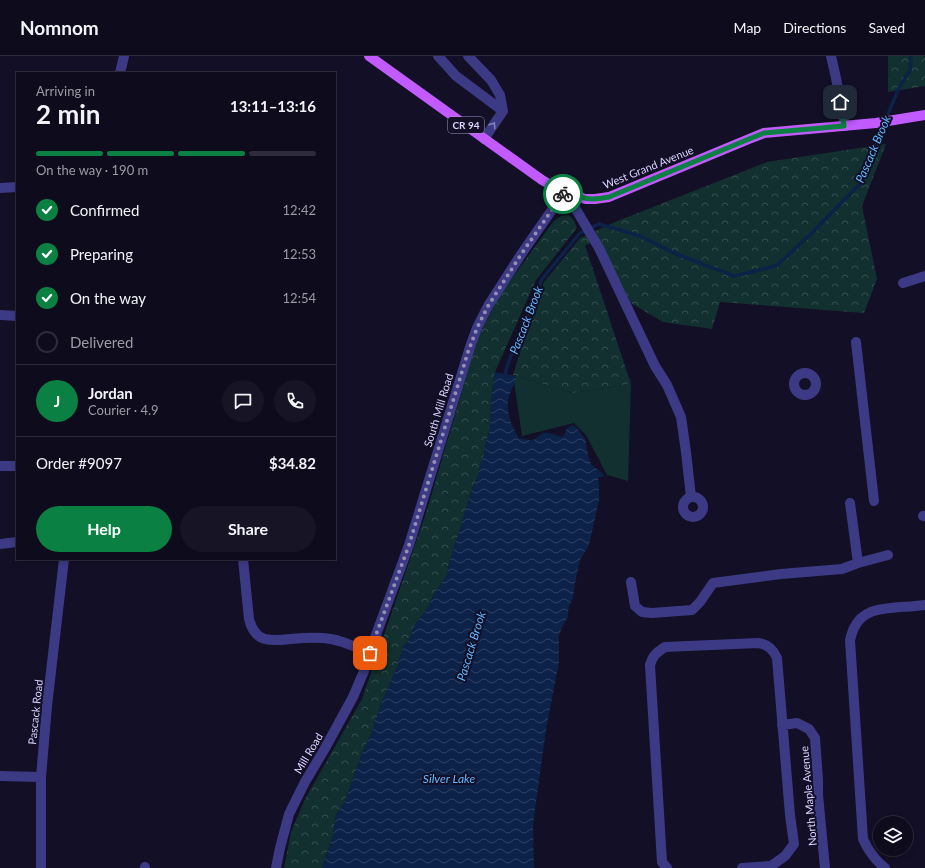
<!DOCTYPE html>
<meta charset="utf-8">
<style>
body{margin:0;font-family:Lato,sans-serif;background:#171425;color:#f1f3f6;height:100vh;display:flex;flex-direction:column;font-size:15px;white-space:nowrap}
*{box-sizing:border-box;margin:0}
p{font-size:13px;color:#9b9ba3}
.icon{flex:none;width:22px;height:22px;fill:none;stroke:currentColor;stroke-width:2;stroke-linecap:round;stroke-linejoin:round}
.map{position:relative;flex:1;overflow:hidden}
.details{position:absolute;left:16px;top:16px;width:320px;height:488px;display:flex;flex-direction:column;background:#0e0b1c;border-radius:0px;box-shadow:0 2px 6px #0003,0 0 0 1px #2e2b3b}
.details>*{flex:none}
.fabs{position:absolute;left:873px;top:760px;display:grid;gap:8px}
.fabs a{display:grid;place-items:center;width:40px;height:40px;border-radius:50%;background:#0e0b1c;box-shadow:0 2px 6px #0003,0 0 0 1px #2e2b3b;font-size:20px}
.pin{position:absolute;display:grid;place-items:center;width:34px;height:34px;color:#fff;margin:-17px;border-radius:8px;box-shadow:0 2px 6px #0006}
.courier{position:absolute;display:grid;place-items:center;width:40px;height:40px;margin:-20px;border:3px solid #0b8043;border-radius:50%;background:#fff;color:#222;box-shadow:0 1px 5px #0007}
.overview em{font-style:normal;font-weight:700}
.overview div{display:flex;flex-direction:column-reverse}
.overview{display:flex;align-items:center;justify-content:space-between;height:68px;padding:0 20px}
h1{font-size:26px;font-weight:700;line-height:30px}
.bar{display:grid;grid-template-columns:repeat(4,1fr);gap:6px 4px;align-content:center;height:48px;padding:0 20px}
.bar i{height:5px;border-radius:3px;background:#2e2b3b}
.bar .on{background:#0b8043}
.bar p{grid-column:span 4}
.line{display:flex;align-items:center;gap:10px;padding:0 20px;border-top:1px solid #2e2b3b}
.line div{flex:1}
.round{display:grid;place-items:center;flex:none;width:42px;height:42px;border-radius:21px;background:#171425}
ol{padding:0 20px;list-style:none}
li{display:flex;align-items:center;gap:12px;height:44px}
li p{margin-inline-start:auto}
li .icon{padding:4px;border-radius:50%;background:#0b8043;color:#fff;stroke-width:4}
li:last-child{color:#9b9ba3}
li i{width:22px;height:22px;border:2px solid #2e2b3b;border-radius:50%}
.button{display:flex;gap:8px;margin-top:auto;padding:8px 20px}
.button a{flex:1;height:46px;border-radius:24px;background:#0b8043;color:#fff;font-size:16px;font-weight:700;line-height:46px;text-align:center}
.button a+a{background:#171425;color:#f1f3f6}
header{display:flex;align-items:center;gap:24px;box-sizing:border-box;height:56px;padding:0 20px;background:#0e0b1c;border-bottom:1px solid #2e2b3b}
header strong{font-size:19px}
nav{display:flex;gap:22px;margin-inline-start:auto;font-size:14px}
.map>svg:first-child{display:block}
.green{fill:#12302f}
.forest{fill:url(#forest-crowns)}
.water{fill:url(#water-waves)}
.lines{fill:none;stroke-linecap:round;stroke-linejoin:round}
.stream{stroke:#0c2248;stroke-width:3.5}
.minor{stroke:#3d3a85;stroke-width:10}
.major{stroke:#c25bff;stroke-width:10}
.oneway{stroke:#837fbc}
.done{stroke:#948fb3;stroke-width:4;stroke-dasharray:0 7.2}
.route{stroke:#0b8043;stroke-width:5}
.labels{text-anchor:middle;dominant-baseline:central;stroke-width:4;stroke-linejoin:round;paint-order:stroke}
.shield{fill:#130f26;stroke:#9e99be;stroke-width:1}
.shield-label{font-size:10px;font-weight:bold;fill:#d9d4ff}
.street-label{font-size:11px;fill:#d9d4ff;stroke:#130f26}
.water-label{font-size:12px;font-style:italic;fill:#62b6ff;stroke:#130f26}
</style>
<header>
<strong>Nomnom</strong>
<nav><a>Map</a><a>Directions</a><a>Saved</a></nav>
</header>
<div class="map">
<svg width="925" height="812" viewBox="0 0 925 812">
<defs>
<pattern id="forest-crowns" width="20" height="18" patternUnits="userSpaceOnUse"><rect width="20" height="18" fill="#12302f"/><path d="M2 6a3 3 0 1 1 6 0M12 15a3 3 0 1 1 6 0" fill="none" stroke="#344d4e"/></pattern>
<pattern id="water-waves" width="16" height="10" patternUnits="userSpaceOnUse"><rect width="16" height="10" fill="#0c2248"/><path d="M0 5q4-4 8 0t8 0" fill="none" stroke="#2f4163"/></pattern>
</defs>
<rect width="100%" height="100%" fill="#130f26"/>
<!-- green -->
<path class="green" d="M513,319L573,337L631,328L628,425L607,419L586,379L574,367L522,380Z"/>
<!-- forest -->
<path class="forest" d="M888,0H925V30L888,36Z
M886,88L862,150L877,223L864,257L720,246L712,273L663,266L631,247L600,185L585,189L631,328L573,337L513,319L529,267L544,226L580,182L615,166L767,106Z
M569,159L574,165L577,172L536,224L495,316L491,340L490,372L485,391L484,399L481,406L478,420L473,430L463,462L459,476L457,482L449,507L447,519L434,538L428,551L413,572L411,580L403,591L396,614L381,648L378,659L375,664L374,671L369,682L360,703L345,745L336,759L333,779L322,812H284L291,776L305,743L362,643L427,454L477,284L499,240L553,166L561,160Z"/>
<!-- water -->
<path class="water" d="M495,316L516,320C517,327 512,331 510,337C504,352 511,370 519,382C523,382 527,385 532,384C535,384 537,381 540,379C547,374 554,379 562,381C567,377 565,371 573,369L577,372L585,383L588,398L591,408L605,420L602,421H599L598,423L599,429V444L589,489L580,504L575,527L573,542L569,550L568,556V561L562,571L559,580V606L546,674L535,753L533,771L534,812H322L333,779L336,759L345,745L360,703L369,682L374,671L375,664L378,659L381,648L396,614L403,591L411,580L413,572L428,551L434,538L447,519L449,507L457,482L459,476L463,462L473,430L478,420L481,406L484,399L485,391L490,372L491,340Z"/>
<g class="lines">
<!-- stream -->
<path class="stream" d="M504,322L505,318L509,305L526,264L542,223L580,177L599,168L640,180L674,197L734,220L776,210L812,177L859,129L898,34L910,14L911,0"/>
<!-- minor -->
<path class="minor" d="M438,0L456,20L503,55
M468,0L491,24L500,39L503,55L484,83
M831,0L836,22L845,70
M120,17L124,0
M0,132L17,131
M903,227L925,220
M0,259L17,260
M856,286L874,445
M794 328a11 11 0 1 1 22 0a11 11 0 1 1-22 0Z
M0,410H17
M683 451a10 10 0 1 1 20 0a10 10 0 1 1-20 0Z
M850,447L858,507
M923,460H925
M0,488L17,486
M243,503L249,563C255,587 269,585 290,583C301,582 312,581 323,582C340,583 355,591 370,597
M631,526L635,550L642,556L652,557L692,554L700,546L713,527L781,518L842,513L858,507L888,499
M782,669L797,667L809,673L815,682L818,724V739L825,812
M0,720L41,721
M41,812V721L47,650L64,503
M145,812V811
M276,812L280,792L289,758L305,726L324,694L353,641L364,615L373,587L409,489L471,288L477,272L488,250L522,197L565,135L599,192L655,310L667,329L681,361L686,396L691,441
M667,812L662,806L650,609C653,599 656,597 665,591L758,587C767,588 773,593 777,602L790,759L794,788L785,800L771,810L742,812
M885,812C875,804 868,794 863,783L850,584C851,580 852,576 854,572C863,553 881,553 900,551C908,551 917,550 925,549"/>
<!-- major -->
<path class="major" d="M369,0L542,124L549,128L585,143H595L609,141L749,83L764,77L876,67L925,59"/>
</g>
<!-- one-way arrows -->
<defs><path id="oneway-chevron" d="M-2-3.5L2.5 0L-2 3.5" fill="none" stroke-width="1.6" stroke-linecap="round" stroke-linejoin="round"/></defs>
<use class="oneway" href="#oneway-chevron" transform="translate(493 69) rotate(-56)"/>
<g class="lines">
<!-- done -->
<path class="done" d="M370,597L373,587L409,489L468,296L477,272L488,250L522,197L563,138"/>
<!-- route -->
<path class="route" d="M563,138L565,135C584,143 588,145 609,141L749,83L764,77L844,70L840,46"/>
</g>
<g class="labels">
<!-- shield labels -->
<rect class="shield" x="448" y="61" width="36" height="16" rx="3"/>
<g class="shield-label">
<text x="466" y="69">CR 94</text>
</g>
<!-- street labels -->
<g class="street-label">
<text transform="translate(648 111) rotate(-22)">West Grand Avenue</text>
<text transform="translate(438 354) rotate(-73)">South Mill Road</text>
<text transform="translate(35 656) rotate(-84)">Pascack Road</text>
<text transform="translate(308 697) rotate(-59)">Mill Road</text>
<text transform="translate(808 740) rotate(-95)">North Maple Avenue</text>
</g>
<!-- water labels -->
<g class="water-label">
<text transform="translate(873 93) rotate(-67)">Pascack Brook</text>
<text transform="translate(526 264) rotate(-69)">Pascack Brook</text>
<text transform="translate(471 590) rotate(-73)">Pascack Brook</text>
<text x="449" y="722">Silver Lake</text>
</g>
</g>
</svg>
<div class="fabs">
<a><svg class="icon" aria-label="layers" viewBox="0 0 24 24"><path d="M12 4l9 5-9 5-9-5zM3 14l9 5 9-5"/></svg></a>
</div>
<div class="pin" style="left:370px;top:597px;background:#ea580c"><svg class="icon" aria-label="bag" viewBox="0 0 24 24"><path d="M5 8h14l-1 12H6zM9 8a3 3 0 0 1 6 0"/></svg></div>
<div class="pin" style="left:840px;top:46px;background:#1f2937"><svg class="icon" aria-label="home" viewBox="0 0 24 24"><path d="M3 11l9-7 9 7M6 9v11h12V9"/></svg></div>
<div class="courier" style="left:563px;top:138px"><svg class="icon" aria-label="bike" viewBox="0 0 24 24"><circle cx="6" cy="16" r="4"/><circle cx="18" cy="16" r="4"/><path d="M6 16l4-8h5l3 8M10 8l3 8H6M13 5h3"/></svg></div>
<section class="details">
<div class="overview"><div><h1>2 min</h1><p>Arriving in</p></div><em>13:11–13:16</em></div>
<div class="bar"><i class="on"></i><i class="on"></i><i class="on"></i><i></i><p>On the way · 190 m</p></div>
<ol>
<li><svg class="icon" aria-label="check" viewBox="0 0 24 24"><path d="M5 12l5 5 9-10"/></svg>Confirmed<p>12:42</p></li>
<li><svg class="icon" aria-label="check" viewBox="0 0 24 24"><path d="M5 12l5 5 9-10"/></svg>Preparing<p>12:53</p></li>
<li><svg class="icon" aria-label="check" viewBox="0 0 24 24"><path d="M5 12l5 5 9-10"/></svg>On the way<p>12:54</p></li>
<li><i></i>Delivered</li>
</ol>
<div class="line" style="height:72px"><b class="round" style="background:#0b8043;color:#fff">J</b><div><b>Jordan</b><p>Courier · 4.9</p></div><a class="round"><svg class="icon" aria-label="chat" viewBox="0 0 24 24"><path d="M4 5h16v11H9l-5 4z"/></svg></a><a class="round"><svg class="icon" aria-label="phone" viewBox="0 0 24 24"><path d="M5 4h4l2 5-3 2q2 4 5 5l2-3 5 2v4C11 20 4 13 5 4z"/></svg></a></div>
<div class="line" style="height:52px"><div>Order #9097</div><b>$34.82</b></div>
<div class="button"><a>Help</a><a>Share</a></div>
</section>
</div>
